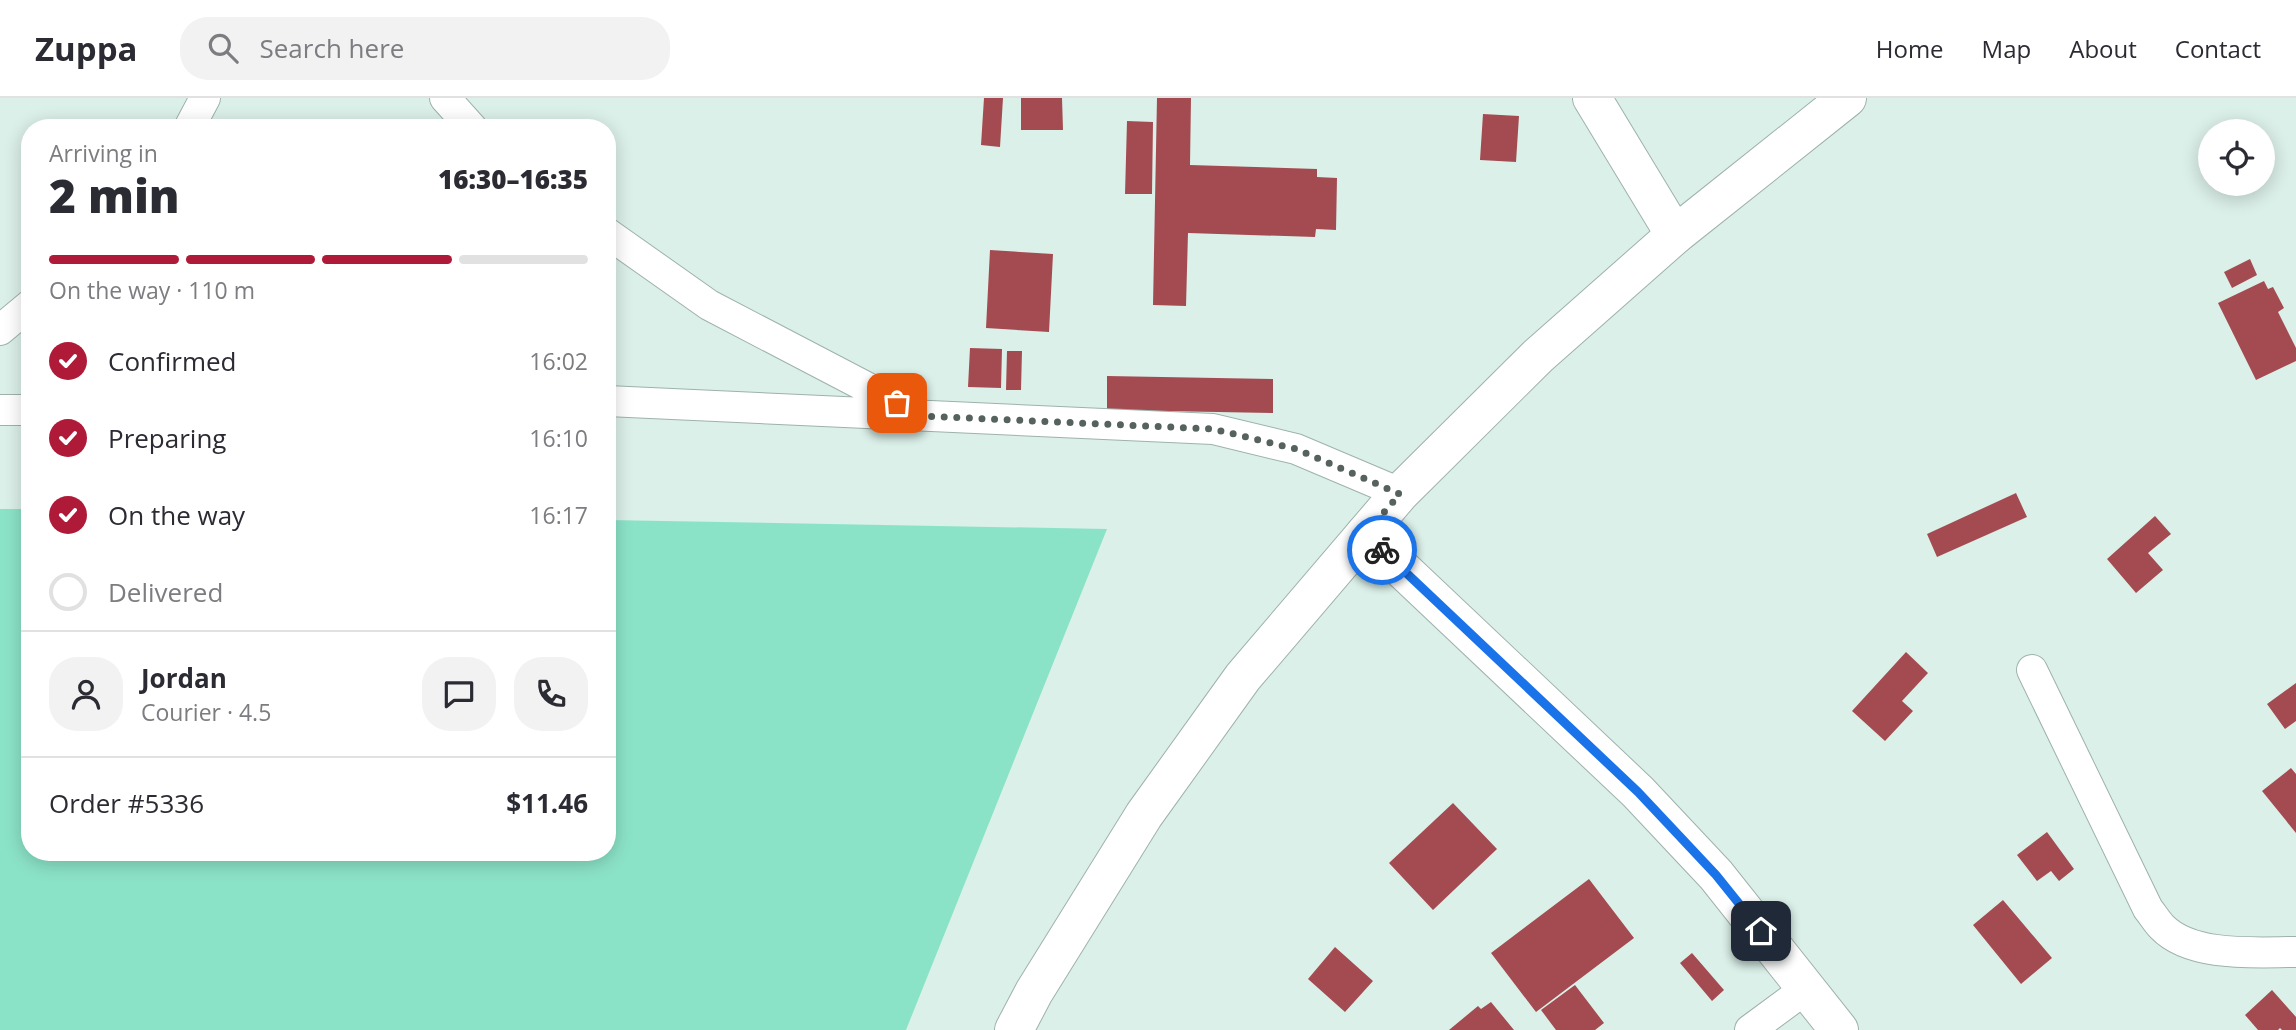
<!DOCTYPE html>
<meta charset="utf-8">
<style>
body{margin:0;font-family:"Open Sans",sans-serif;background:#f2f2f3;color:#2b2b33;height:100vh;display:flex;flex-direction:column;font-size:26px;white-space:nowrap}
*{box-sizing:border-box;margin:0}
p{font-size:23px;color:#7c7c81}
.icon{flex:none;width:38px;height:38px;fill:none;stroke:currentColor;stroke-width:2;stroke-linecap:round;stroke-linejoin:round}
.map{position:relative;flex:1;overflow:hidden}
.details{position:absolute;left:21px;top:21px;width:595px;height:742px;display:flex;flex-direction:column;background:#fff;border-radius:28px;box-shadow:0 4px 18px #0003}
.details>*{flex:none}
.fabs{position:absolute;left:2198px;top:21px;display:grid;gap:14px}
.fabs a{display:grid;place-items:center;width:77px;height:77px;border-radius:50%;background:#fff;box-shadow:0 4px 18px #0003;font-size:35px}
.pin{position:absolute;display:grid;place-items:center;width:60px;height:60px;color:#fff;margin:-30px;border-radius:14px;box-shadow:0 4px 10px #0006}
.courier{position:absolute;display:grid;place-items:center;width:70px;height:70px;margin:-35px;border:5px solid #1a73e8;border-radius:50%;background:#fff;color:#222;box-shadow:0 2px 9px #0007}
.head em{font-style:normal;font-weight:800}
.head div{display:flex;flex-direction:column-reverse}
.head{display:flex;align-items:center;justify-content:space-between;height:119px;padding:0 28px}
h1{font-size:46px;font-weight:800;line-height:52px}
.bar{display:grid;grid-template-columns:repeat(4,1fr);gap:10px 7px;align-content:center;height:84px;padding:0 28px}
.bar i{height:9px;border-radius:5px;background:#e1e1e2}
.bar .selected{background:#ae1a38}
.bar p{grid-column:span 4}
.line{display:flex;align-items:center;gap:18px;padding:0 28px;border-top:2px solid #e1e1e2}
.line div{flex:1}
.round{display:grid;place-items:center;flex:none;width:74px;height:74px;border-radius:28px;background:#f2f2f3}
ol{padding:0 28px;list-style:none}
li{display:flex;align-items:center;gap:21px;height:77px}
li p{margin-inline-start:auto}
li .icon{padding:7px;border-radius:50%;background:#ae1a38;color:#fff;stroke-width:4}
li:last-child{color:#7c7c81}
li i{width:38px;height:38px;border:4px solid #e1e1e2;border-radius:50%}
header{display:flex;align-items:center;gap:42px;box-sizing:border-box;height:98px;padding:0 35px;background:#fff;border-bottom:2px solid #e1e1e2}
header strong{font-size:33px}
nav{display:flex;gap:38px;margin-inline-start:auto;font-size:24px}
.search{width:490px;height:63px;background:#f2f2f3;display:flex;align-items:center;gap:18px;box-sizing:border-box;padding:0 24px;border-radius:28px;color:#7c7c81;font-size:26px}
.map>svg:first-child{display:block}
.green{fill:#8be3c7}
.building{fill:#a44b51}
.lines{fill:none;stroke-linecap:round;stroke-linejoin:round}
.street-casing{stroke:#9eb2aa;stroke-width:32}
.secondary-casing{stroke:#9eb2aa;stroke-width:40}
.highway-casing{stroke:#9eb2aa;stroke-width:40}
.street{stroke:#fff;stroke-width:30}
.secondary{stroke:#fff;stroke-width:38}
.highway{stroke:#fff;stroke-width:38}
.done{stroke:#56625e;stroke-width:7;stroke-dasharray:0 12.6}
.route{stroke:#1a73e8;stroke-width:9}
</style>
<header>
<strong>Zuppa</strong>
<div class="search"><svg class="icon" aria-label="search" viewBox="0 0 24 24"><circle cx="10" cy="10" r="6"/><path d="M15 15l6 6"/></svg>Search here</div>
<nav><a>Home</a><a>Map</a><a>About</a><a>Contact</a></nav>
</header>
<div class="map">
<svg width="2296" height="932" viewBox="0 0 2296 932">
<rect width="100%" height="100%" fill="#dbf0e9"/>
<!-- green -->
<path class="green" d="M0,411H30V754H607V422L1107,431L906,932H0Z"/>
<!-- building -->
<path class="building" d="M984,0H1003L1000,49L981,47Z
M1021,0H1062L1063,32H1021Z
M1157,0H1191L1190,67L1317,71V79L1337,80L1336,132L1316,131L1315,139L1188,135L1186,208L1153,207Z
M1483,16L1519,18L1516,64L1480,62Z
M1127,23L1153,24L1152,96H1125Z
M990,152L1053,156L1049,234L986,230Z
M2250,161L2257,177L2232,190L2224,174Z
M2264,183L2268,191L2273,189L2284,210L2278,214L2296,250V263L2256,282L2218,205Z
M970,250L1002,251L1001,290L968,289Z
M1007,253H1022L1021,292H1006Z
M1107,278L1273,281V315L1107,312Z
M2016,395L2027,419L1937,459L1927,436Z
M2155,418L2171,436L2148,455L2163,472L2136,495L2107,461Z
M1906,554L1928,575L1902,603L1913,613L1885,643L1852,613Z
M2296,585V623L2285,631L2267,606Z
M2291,670L2296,676V735L2262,693Z
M1453,705L1497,751L1433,812L1389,765Z
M2047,734L2074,771L2059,783L2051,773L2037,783L2017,757Z
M1589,781L1634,840L1536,914L1491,855Z
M2003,802L2052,860L2021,886L1973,827Z
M1335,849L1373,883L1345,914L1308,881Z
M1692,855L1724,892L1712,903L1680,865Z
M1575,887L1604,925L1595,932H1556L1541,912Z
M2272,892L2296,919V932H2282L2280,930L2278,932H2258L2245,917Z
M1491,904L1514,932H1449L1478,908L1481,911Z"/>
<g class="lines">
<defs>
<path id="street" d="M445,0L472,30
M189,30L205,0
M607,135L709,207L912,313
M0,232L30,207
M607,303L1213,331L1296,351L1400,395
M0,312H30
M2032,572L2148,811C2153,817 2157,824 2162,829C2192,860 2257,854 2296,854
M1750,932L1807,890"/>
<path id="secondary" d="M1592,0L1675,137
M1365,436L1638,694L1716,777L1839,932"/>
<path id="highway" d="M1014,932L1034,894L1144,717L1243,579L1400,395L1538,258L1675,137L1847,0"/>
</defs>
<!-- street casing -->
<use href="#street" class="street-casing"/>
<!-- secondary casing -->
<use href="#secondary" class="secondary-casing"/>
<!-- highway casing -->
<use href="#highway" class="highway-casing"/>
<!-- street -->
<use href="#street" class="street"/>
<!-- secondary -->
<use href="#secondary" class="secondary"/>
<!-- highway -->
<use href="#highway" class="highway"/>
</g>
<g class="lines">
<!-- done -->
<path class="done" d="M897,305L922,318L1213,331L1296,351L1400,396L1365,436L1382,452"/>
<!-- route -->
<path class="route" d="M1382,452L1638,694L1716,777L1761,833"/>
</g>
</svg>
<div class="fabs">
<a><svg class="icon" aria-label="locate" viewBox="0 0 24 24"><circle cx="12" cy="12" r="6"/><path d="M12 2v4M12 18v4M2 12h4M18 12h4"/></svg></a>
</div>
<div class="pin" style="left:897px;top:305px;background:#ea580c"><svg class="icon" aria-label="bag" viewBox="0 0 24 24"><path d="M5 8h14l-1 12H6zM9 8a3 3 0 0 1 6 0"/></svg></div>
<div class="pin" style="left:1761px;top:833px;background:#1f2937"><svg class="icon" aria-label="home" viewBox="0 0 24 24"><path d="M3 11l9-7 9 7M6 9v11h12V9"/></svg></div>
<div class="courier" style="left:1382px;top:452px"><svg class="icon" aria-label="bike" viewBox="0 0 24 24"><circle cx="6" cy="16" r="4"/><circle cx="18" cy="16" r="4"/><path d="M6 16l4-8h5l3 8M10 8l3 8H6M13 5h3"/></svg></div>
<section class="details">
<div class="head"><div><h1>2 min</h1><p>Arriving in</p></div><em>16:30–16:35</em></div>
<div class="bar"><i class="selected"></i><i class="selected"></i><i class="selected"></i><i></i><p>On the way · 110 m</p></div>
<ol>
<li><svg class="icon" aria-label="check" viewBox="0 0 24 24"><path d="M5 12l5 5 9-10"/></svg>Confirmed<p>16:02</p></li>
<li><svg class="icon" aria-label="check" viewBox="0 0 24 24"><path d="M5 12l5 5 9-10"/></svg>Preparing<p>16:10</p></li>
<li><svg class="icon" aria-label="check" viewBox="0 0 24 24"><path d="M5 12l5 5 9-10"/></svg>On the way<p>16:17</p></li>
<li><i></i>Delivered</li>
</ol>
<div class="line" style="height:126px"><a class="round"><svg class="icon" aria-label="person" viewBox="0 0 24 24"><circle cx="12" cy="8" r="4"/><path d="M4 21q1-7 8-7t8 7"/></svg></a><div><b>Jordan</b><p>Courier · 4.5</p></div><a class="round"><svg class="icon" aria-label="chat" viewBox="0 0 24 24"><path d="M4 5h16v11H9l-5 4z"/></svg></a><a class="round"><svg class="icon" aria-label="phone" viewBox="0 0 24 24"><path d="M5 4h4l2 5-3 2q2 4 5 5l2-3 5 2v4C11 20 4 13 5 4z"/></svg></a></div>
<div class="line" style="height:91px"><div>Order #5336</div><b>$11.46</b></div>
</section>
</div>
